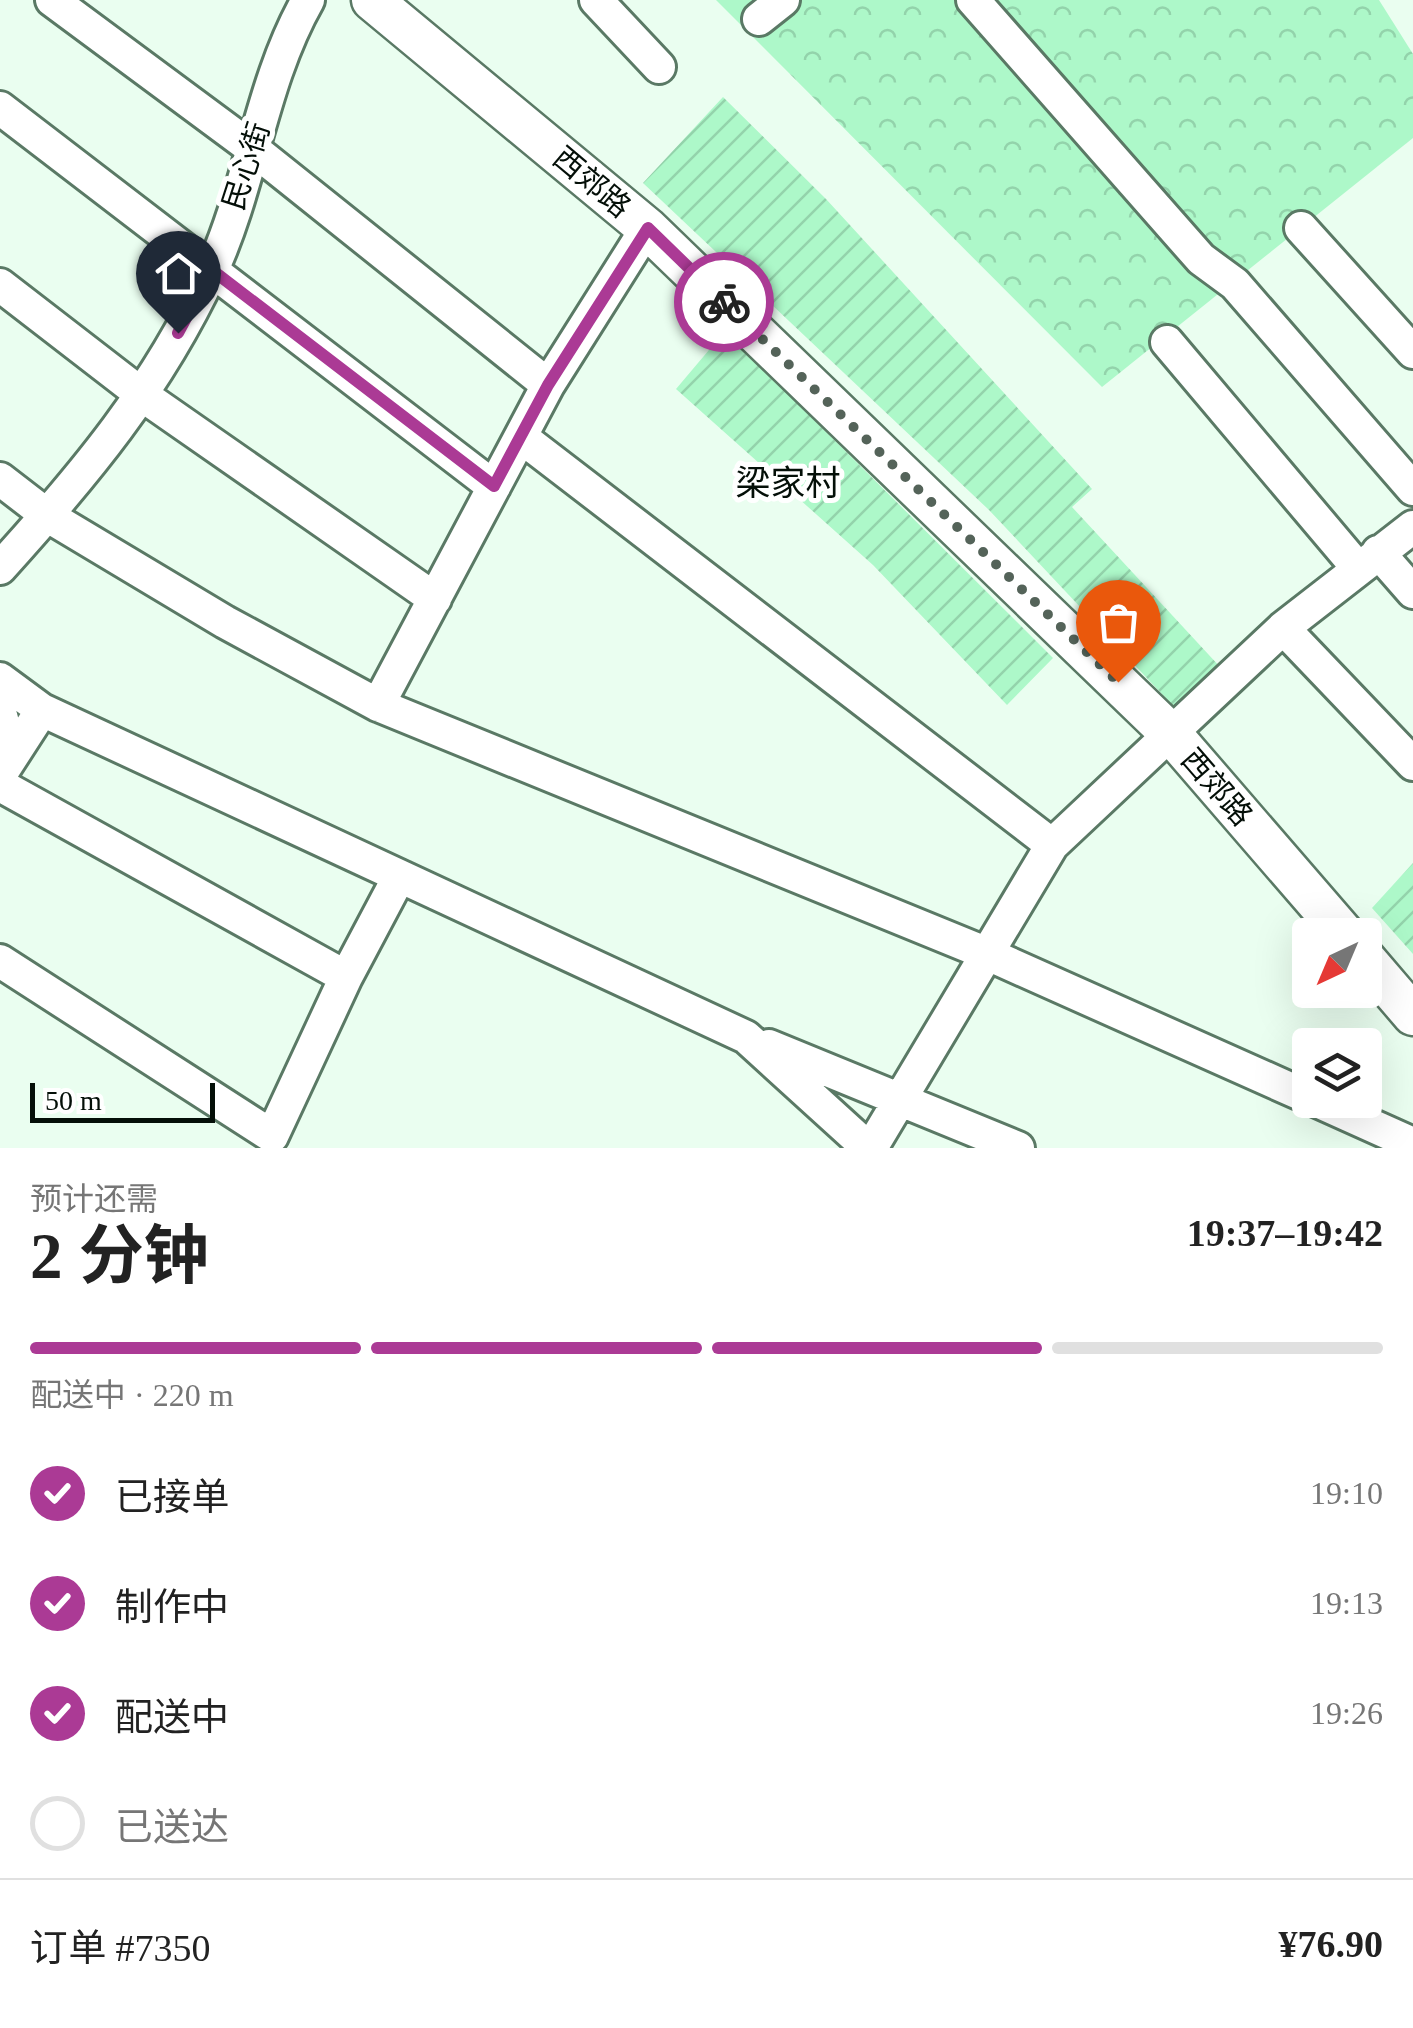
<!DOCTYPE html>
<html lang="zh">
<meta charset="utf-8">
<style>
body{margin:0;font-family:"Times New Roman","Noto Sans SC",serif;background:#f6f6f6;color:#222;height:100vh;display:flex;flex-direction:column;font-size:38px;white-space:nowrap}
*{box-sizing:border-box;margin:0}
p{font-size:32px;color:#767676}
.icon{flex:none;width:55px;height:55px;fill:none;stroke:currentColor;stroke-width:2;stroke-linecap:round;stroke-linejoin:round}
.map{position:relative;height:1148px;overflow:hidden}
.panel{display:flex;flex-direction:column;background:#fff;flex:1}
.panel>*{flex:none}
.needle{width:65px;rotate:224deg}
.buttons{position:absolute;left:1292px;top:918px;display:grid;gap:20px}
.buttons a{display:grid;place-items:center;width:90px;height:90px;border-radius:10px;background:#fff;box-shadow:0 10px 40px #0002;font-size:50px}
.scale{position:absolute;left:30px;bottom:25px;width:185px;box-sizing:border-box;padding-left:10px;border:5px solid #040f08;border-top:0;font-size:28px;line-height:35px;white-space:nowrap;color:#040f08;-webkit-text-stroke:8px #fff;paint-order:stroke}
.pin{position:absolute;display:grid;place-items:center;width:85px;height:85px;color:#fff;margin:-102px -42px;border-radius:50% 50% 50% 0;rotate:-45deg;box-shadow:0 0 10px #0007}
.pin .icon{rotate:45deg}
.courier{position:absolute;display:grid;place-items:center;width:100px;height:100px;margin:-50px;border:8px solid #ab3a95;border-radius:50%;background:#fff;color:#222;box-shadow:0 2px 12px #0007}
.head em{font-style:normal;font-weight:700}
.head div{display:flex;flex-direction:column-reverse}
.head{display:flex;align-items:center;justify-content:space-between;height:170px;padding:0 30px}
h1{font-size:65px;font-weight:700;line-height:75px}
.bar{display:grid;grid-template-columns:repeat(4,1fr);gap:15px 10px;align-content:center;height:120px;padding:0 30px}
.bar i{height:12px;border-radius:8px;background:#e0e0e0}
.bar .selected{background:#ab3a95}
.bar p{grid-column:span 4}
.line{display:flex;align-items:center;gap:25px;padding:0 30px;border-top:2px solid #e0e0e0}
.line div{flex:1}
ol{padding:0 30px;list-style:none}
li{display:flex;align-items:center;gap:30px;height:110px}
li p{margin-inline-start:auto}
li .icon{padding:10px;border-radius:50%;background:#ab3a95;color:#fff;stroke-width:4}
li:last-child{color:#767676}
li i{width:55px;height:55px;border:5px solid #e0e0e0;border-radius:50%}
.map>svg:first-child{display:block}
.forest{fill:url(#forest-crowns)}
.garden{fill:url(#garden-furrows)}
.lines{fill:none;stroke-linecap:round;stroke-linejoin:round}
.minor-casing{stroke:#5a7965;stroke-width:38}
.major-casing{stroke:#5a7965;stroke-width:45}
.minor{stroke:#fff;stroke-width:32}
.major{stroke:#fff;stroke-width:40}
.done{stroke:#546359;stroke-width:10;stroke-dasharray:0 18}
.route{stroke:#ab3a95;stroke-width:12}
.labels{text-anchor:middle;dominant-baseline:central;stroke-width:10;stroke-linejoin:round;paint-order:stroke}
.street-label{font-size:30px;fill:#040f08;stroke:#fff}
.quarter-label{font-size:35px;fill:#040f08;stroke:#fff}
</style>
<div class="map">
<svg width="1413" height="1148" viewBox="0 0 1413 1148">
<defs>
<pattern id="forest-crowns" width="20" height="18" patternUnits="userSpaceOnUse" patternTransform="scale(2.5)"><rect width="20" height="18" fill="#adf8c9"/><path d="M2 6a3 3 0 1 1 6 0M12 15a3 3 0 1 1 6 0" fill="none" stroke="#93d3ab"/></pattern>
<pattern id="garden-furrows" width="10" height="10" patternUnits="userSpaceOnUse" patternTransform="scale(2.5)"><rect width="10" height="10" fill="#adf8c9"/><path d="M-1 1l2-2M0 10L10 0M9 11l2-2" fill="none" stroke="#93d3ab"/></pattern>
</defs>
<rect width="100%" height="100%" fill="#eafef0"/>
<!-- forest -->
<path class="forest" d="M716,0H1379L1413,54V138L1102,387Z"/>
<!-- garden -->
<path class="garden" d="M723,97L826,199L1092,489L1072,507L1221,668L1175,708L989,510L643,183Z
M725,331L1053,658L1007,705L873,565L676,389Z
M1413,863V954L1372,908Z"/>
<g class="lines">
<defs>
<path id="minor" d="M52,0L253,149L548,385
M596,0L659,67
M973,0L1201,259L1235,284L1413,489
M759,19L783,0
M0,108L494,487
M1301,228L1413,352
M0,285L145,397L435,599
M1167,342L1357,567
M521,437L1052,845
M0,479L48,516L225,622L378,705L983,952L1310,1098
M1378,552L1413,592
M0,568C85,474 157,388 211,272C252,184 260,84 308,0
M1283,628L1413,764
M0,679L42,710L746,1037L868,1148
M378,705L548,385L647,228
M0,712L12,756
M0,775L42,710
M0,785L346,977
M0,961L272,1136L346,977L399,877
M769,1046L1018,1148
M1315,1100L1413,1144
M871,1148L1052,845L1283,628L1413,527"/>
<path id="major" d="M372,0L647,228L1173,736L1345,935
M1365,959L1413,1015"/>
</defs>
<!-- minor casing -->
<use href="#minor" class="minor-casing"/>
<!-- major casing -->
<use href="#major" class="major-casing"/>
<!-- minor -->
<use href="#minor" class="minor"/>
<!-- major -->
<use href="#major" class="major"/>
</g>
<g class="lines">
<!-- done -->
<path class="done" d="M724,302L1118,682"/>
<!-- route -->
<path class="route" d="M178,333L212,270L494,486L548,385L648,228L724,302"/>
</g>
<g class="labels">
<!-- street labels -->
<g class="street-label">
<text transform="translate(246 166) rotate(-72)">民心街</text>
<text transform="translate(592 182) rotate(40)">西郊路</text>
<text transform="translate(1217 787) rotate(49)">西郊路</text>
</g>
<!-- quarter labels -->
<g class="quarter-label">
<text x="788" y="483">梁家村</text>
</g>
</g>
</svg>
<div class="buttons">
<a><svg class="needle" viewBox="-14 -14 28 28"><path d="M0-13l5 13h-10z" fill="#e53935"/><path d="M0 13l5-13h-10z" fill="#767676"/></svg></a>
<a><svg class="icon" aria-label="layers" viewBox="0 0 24 24"><path d="M12 4l9 5-9 5-9-5zM3 14l9 5 9-5"/></svg></a>
</div>
<div class="scale">50 m</div>
<div class="pin" style="left:1118px;top:682px;background:#ea580c"><svg class="icon" aria-label="bag" viewBox="0 0 24 24"><path d="M5 8h14l-1 12H6zM9 8a3 3 0 0 1 6 0"/></svg></div>
<div class="pin" style="left:178px;top:333px;background:#1f2937"><svg class="icon" aria-label="home" viewBox="0 0 24 24"><path d="M3 11l9-7 9 7M6 9v11h12V9"/></svg></div>
<div class="courier" style="left:724px;top:302px"><svg class="icon" aria-label="bike" viewBox="0 0 24 24"><circle cx="6" cy="16" r="4"/><circle cx="18" cy="16" r="4"/><path d="M6 16l4-8h5l3 8M10 8l3 8H6M13 5h3"/></svg></div>
</div>
<section class="panel">
<div class="head"><div><h1>2 分钟</h1><p>预计还需</p></div><em>19:37–19:42</em></div>
<div class="bar"><i class="selected"></i><i class="selected"></i><i class="selected"></i><i></i><p>配送中 · 220 m</p></div>
<ol>
<li><svg class="icon" aria-label="check" viewBox="0 0 24 24"><path d="M5 12l5 5 9-10"/></svg>已接单<p>19:10</p></li>
<li><svg class="icon" aria-label="check" viewBox="0 0 24 24"><path d="M5 12l5 5 9-10"/></svg>制作中<p>19:13</p></li>
<li><svg class="icon" aria-label="check" viewBox="0 0 24 24"><path d="M5 12l5 5 9-10"/></svg>配送中<p>19:26</p></li>
<li><i></i>已送达</li>
</ol>
<div class="line" style="height:130px"><div>订单 #7350</div><b>¥76.90</b></div>
</section>
